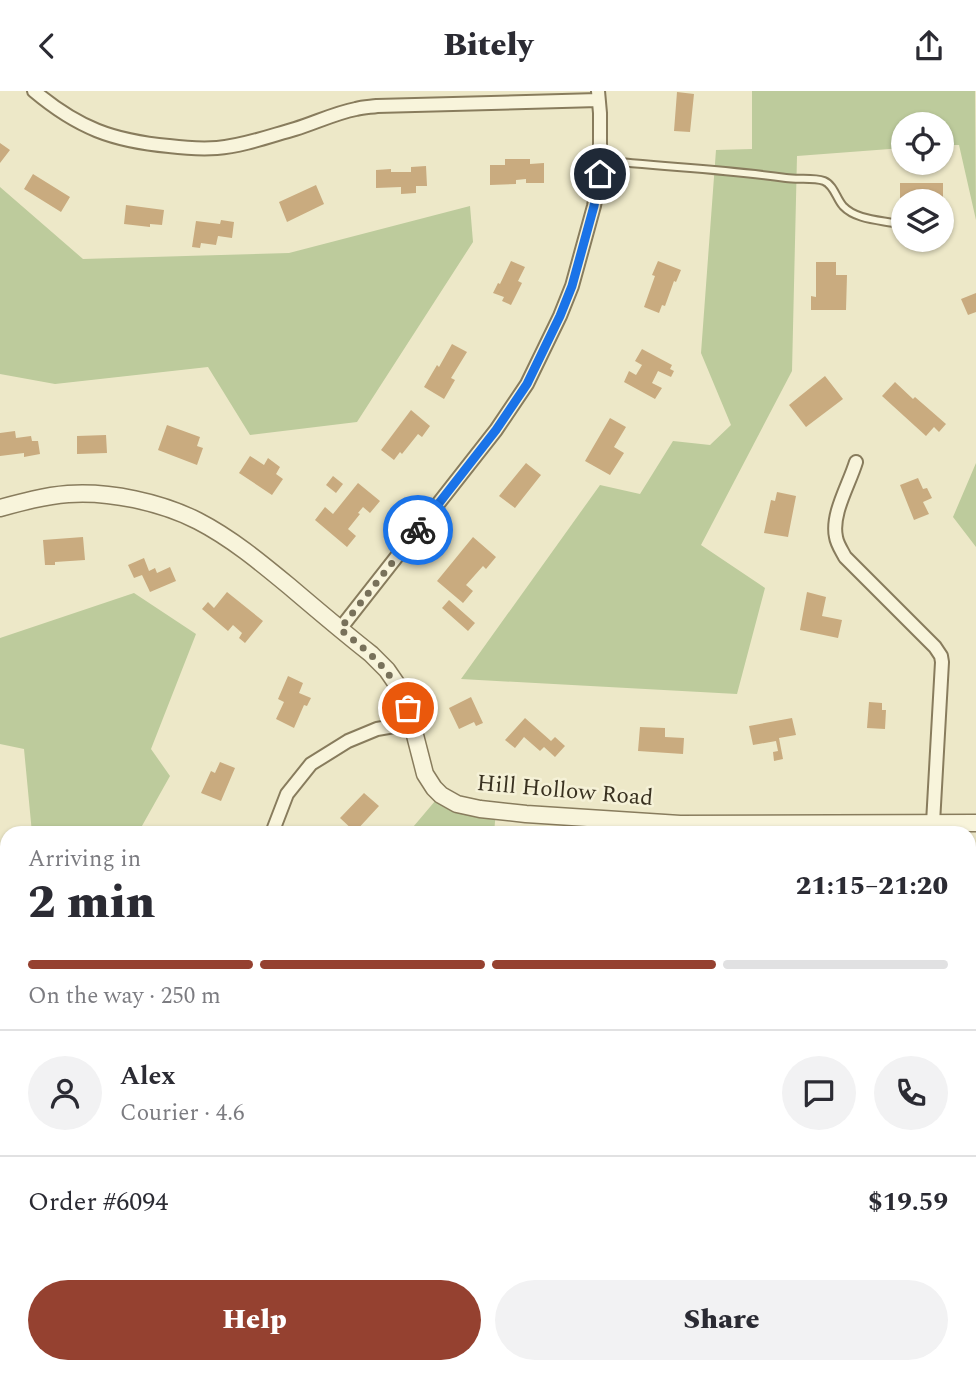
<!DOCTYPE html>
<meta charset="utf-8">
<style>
body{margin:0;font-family:Spectral,serif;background:#f2f2f3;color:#2b2b33;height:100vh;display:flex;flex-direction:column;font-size:26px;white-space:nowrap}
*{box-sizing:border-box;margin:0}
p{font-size:23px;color:#7c7c81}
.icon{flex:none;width:38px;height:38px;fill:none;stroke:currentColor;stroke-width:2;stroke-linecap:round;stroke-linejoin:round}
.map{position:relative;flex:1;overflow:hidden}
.drawer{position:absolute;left:0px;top:735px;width:976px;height:548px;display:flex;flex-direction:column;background:#fff;border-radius:21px 21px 0 0;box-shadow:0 2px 5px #0004}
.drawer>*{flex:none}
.controls{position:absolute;left:891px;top:21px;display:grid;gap:14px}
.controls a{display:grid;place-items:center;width:63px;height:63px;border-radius:50%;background:#fff;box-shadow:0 2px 5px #0004;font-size:35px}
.pin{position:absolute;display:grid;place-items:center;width:60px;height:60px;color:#fff;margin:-30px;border:4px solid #fff;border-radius:50%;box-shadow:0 2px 7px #0007}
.courier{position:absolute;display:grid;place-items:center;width:70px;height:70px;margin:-35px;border:5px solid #1a73e8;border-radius:50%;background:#fff;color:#222;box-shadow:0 2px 9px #0007}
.summary em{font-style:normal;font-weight:800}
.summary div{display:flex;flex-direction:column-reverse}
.summary{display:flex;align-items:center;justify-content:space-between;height:119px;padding:0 28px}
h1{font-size:46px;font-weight:800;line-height:52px}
.bar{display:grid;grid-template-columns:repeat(4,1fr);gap:10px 7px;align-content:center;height:84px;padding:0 28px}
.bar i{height:9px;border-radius:5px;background:#e1e1e2}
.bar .on{background:#954130}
.bar p{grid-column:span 4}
.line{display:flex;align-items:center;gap:18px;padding:0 28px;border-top:2px solid #e1e1e2}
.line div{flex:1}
.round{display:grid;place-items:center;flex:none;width:74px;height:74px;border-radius:37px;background:#f2f2f3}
.cta{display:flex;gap:14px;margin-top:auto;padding:14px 28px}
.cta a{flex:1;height:80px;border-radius:42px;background:#954130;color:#fff;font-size:28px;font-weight:800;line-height:80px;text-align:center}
.cta a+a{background:#f2f2f3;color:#2b2b33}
header{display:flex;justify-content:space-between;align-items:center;height:91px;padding:0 28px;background:#fff;font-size:32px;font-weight:800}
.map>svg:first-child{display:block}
.green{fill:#bdcb9c}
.building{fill:#c9ab7f}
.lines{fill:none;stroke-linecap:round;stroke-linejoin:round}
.service-casing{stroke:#887c5d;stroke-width:10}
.minor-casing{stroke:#887c5d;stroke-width:16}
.tertiary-casing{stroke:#887c5d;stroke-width:19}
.service{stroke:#f8f4db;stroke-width:6}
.minor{stroke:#f8f4db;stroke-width:12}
.tertiary{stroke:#f8f4db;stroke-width:16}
.done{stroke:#78715b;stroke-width:7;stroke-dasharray:0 12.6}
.route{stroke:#1a73e8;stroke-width:9}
.labels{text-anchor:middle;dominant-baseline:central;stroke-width:5;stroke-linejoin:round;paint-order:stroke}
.street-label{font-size:23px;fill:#393120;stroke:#f5f1d7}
</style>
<header><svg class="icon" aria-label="back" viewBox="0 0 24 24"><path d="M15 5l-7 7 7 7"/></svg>Bitely<svg class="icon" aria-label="share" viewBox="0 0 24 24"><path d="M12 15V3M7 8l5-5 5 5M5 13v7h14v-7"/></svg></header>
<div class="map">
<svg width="976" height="1282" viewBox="0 0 976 1282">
<rect width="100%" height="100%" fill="#ede8c8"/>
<!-- green -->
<path class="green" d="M752,0H975L976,129L959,54H942V33H903V57L797,65L792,280L701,454L765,497L737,603L461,588L600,394L640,403L673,350L710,354L731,334L701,262L716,59L752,58Z
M0,96L83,168L289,162L470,115L473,151L357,331L250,344L208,276L55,293L0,283Z
M976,372V456L953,426Z
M134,502L196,543L151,658L170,685L138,742H32L24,658L0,653V547Z
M441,703L496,720L494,742H408Z
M7,856V905L0,909V860Z
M0,972H7V1172L0,1173Z
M970,1074H976V1197H970Z
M365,1276H498L479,1282H359Z
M523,1276H861L869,1282H524Z"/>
<!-- building -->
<path class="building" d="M677,1L694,3L690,41L674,40Z
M0,52L10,59L0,72Z
M505,68H530V73L544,72V92H526V88L516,89V93L490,94V74H505Z
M426,75L427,95H416V102L401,103V96L376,97V79L391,78V81H411V76Z
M33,83L70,106L61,121L24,98Z
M900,92H943V110H900Z
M316,94L324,113L287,131L279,111Z
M126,114L164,119L162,134L150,133V136L124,133Z
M221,129L234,131L232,147L218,145L216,154L201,152L200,157L192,156L196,130L220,133Z
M511,170L525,176L518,190L522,192L511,214L502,210L504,206L493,202L498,192L500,193Z
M658,170L681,179L676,191L674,190L665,215L662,214L659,222L644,216L655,185L652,184Z
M816,171H836V184H847L846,219H811V205L816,206Z
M976,202V221L968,224L961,208Z
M452,253L467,261L451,287L455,289L444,308L424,296L437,274L439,276Z
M642,258L672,274L670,278L674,280L671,286L658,280L652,292L662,297L655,308L624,291L629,280L636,284L642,274L635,270Z
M825,285L843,308L806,336L789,314Z
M895,291L913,308L915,306L946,333L939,341L934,336L926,345L882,305Z
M411,319L430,335L422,346L418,343L402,363L400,361L394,369L381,359Z
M610,327L626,336L614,356L624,362L610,384L585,370Z
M167,334L200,346L197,355L203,357L197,374L158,359Z
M15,340L16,347L31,345L32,350H38L40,363L24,366V362L0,365V342Z
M106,344L107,362L77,363V345Z
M250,365L264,374L268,367L280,376L276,383L283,388L272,404L239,382Z
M526,372L541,384L515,417L499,405Z
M333,385L343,393L336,402L326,394Z
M918,387L923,398L927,397L932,407L923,411L929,423L914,429L900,394Z
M358,392L380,410L370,422L363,416L358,422L360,423L348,438L356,445L347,456L315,429L325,416L333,423Z
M777,401L796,405L788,446L764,442L771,409L775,410Z
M83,446L85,469L55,471V474H45L43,449Z
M473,446L496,466L486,478L483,475L466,494L473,500L463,512L437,490Z
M144,467L149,480L155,477L157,482L170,476L176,490L150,501L142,484L134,487L128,474Z
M227,501L263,530L245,552L239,547L242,542L233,534L228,540L202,518L208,511L214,517Z
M807,501L826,506L822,525L842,529L838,547L800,539Z
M449,509L475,532L468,540L442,517Z
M288,585L303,592L299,602L311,607L307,615L304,614L294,637L276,628L284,611L278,608Z
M471,606L483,632L476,635L474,631L459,638L449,617Z
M869,611L882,612V619H886L885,638L867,637Z
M525,627L551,650L555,646L565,655L555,666L544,656L540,660L524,646L515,657L505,649Z
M792,627L796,644L779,647L783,668L774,670L773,661L778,660L776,650L753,654L749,635Z
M640,636L665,637V646L684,647L683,663L638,660Z
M220,671L235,677L221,710L201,702L211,680L215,682Z
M364,702L379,715L355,741L340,727Z
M976,972V1009L974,1012L971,1011L970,1013V974L973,976Z
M107,1276H128V1282H94V1279H107Z"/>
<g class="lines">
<defs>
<path id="service" d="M600,69C662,76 724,78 786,87C798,89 813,86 824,90C834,94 836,107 843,115C856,129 881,129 898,133L903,131"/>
<path id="minor" d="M34,0C78,37 113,50 169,55C185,57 201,58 217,57C243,55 270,45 295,38C315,32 335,22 356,18C363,16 370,16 377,15L598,9
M856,371C849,394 831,423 836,446C837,453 842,460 845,466L935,556L941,565L942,571L933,732
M340,538L496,339L527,293L560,225L572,195L594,115L600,83V22L598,0
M272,742L287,703L311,673L348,650L377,638L412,632
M43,1282L47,1276"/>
<path id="tertiary" d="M0,417C22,411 44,405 68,403C109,400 161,411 198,430C231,447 260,471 289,495C316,518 343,541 371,563L387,579L398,595L408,617L425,683L434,697L441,704L457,713L480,718L526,723L680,733L976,732"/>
</defs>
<!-- service casing -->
<use href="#service" class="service-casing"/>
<!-- minor casing -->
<use href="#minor" class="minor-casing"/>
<!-- tertiary casing -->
<use href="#tertiary" class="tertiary-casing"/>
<!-- service -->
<use href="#service" class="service"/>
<!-- minor -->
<use href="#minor" class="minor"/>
<!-- tertiary -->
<use href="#tertiary" class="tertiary"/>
</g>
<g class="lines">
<!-- done -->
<path class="done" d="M408,617C390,577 373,565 340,538L418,439"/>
<!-- route -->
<path class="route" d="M418,439L496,339L527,293L560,225L572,195L594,115L600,83"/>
</g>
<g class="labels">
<!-- street labels -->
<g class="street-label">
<text transform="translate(565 700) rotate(5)">Hill Hollow Road</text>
</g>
</g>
</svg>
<div class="controls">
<a><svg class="icon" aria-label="locate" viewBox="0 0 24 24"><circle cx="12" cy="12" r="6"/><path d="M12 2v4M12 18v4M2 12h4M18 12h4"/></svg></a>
<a><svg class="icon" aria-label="layers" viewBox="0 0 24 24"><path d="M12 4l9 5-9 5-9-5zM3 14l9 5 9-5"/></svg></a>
</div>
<div class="pin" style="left:408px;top:617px;background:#ea580c"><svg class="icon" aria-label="bag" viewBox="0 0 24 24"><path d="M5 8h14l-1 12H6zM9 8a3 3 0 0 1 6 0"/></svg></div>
<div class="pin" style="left:600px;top:83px;background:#1f2937"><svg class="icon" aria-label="home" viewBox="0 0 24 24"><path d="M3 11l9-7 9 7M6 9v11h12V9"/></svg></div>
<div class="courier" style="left:418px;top:439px"><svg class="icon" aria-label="bike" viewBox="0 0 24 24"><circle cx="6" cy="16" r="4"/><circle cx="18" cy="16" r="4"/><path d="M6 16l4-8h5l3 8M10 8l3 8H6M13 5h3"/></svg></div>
<section class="drawer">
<div class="summary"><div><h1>2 min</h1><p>Arriving in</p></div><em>21:15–21:20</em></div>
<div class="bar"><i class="on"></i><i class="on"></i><i class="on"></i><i></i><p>On the way · 250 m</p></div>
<div class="line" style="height:126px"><a class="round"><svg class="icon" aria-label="person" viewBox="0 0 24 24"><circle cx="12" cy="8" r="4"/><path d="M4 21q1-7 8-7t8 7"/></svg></a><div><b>Alex</b><p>Courier · 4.6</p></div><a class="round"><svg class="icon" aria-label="chat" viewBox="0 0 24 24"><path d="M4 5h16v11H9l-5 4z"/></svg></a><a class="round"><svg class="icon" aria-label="phone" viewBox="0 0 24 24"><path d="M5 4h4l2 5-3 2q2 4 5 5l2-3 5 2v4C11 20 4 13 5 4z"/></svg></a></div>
<div class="line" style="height:91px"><div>Order #6094</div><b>$19.59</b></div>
<div class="cta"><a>Help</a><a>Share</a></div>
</section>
</div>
